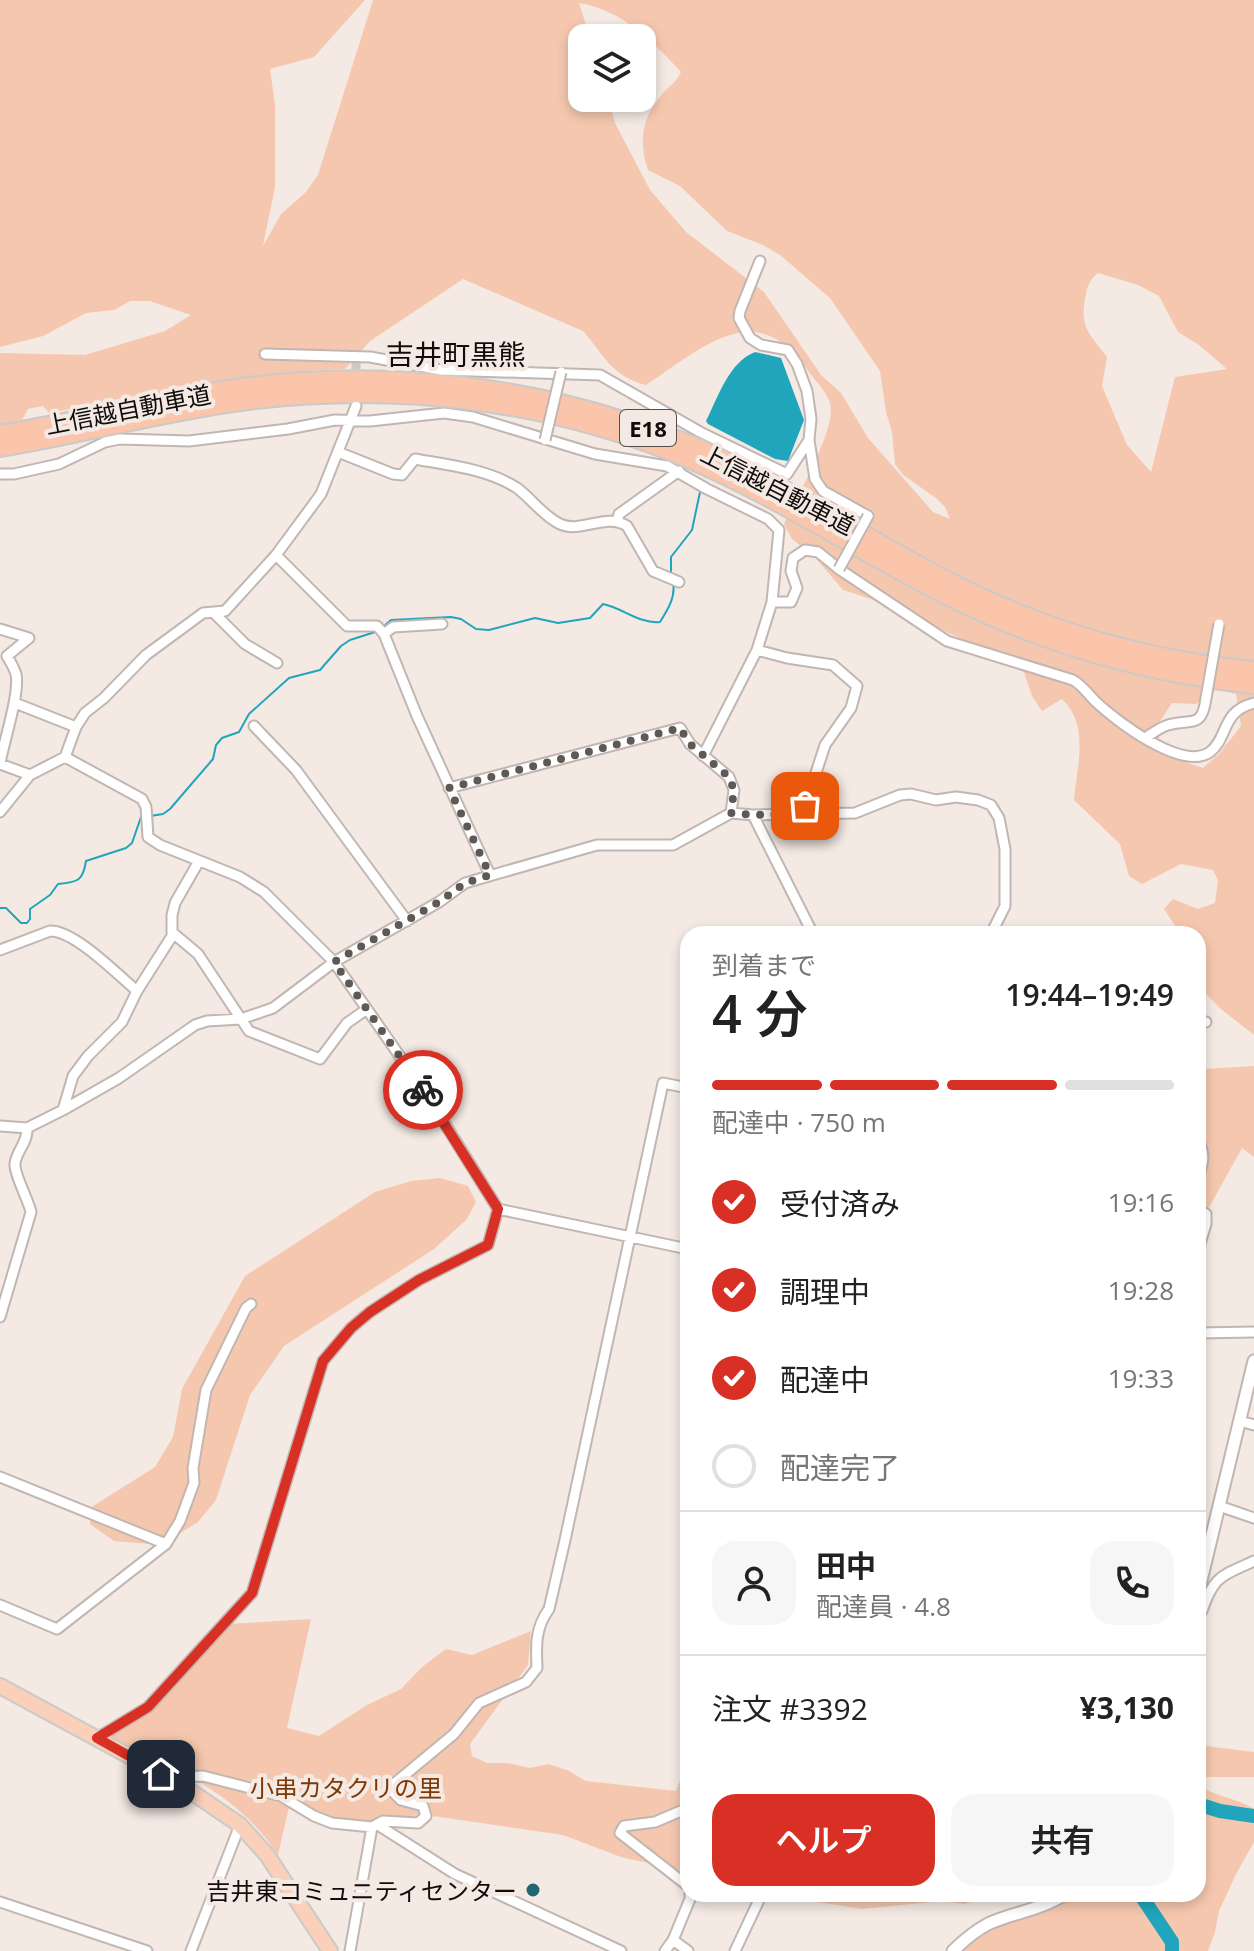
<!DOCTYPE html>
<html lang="ja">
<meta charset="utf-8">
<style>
body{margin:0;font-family:"Open Sans","Noto Sans JP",sans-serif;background:#f6f6f6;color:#222;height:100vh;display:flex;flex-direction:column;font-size:30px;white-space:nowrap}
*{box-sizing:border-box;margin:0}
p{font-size:26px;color:#767676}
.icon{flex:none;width:44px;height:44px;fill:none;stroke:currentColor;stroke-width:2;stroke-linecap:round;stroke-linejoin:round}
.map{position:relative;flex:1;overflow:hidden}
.details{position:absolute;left:680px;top:926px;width:526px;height:976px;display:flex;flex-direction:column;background:#fff;border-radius:24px;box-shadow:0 4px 12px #0003}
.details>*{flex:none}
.tools{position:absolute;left:568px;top:24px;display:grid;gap:16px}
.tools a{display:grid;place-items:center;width:88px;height:88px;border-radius:16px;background:#fff;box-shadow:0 4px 12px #0003;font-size:40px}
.pin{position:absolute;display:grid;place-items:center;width:68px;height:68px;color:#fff;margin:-34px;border-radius:16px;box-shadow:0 4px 12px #0006}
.courier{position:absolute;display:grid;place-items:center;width:80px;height:80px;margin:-40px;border:6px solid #d93025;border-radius:50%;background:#fff;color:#222;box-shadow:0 2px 10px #0007}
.summary em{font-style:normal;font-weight:600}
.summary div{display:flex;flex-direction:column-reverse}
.summary{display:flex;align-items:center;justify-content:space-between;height:136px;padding:0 32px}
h1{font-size:52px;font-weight:600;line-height:60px}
.bar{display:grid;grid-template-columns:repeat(4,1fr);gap:12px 8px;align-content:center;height:96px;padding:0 32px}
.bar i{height:10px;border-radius:6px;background:#e0e0e0}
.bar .selected{background:#d93025}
.bar p{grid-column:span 4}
.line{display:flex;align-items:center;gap:20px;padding:0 32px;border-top:2px solid #e0e0e0}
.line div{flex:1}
.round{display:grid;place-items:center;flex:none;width:84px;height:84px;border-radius:24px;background:#f6f6f6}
ol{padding:0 32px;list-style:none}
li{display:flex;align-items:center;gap:24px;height:88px}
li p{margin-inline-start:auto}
li .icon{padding:8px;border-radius:50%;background:#d93025;color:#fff;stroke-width:4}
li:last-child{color:#767676}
li i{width:44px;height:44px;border:4px solid #e0e0e0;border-radius:50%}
.primary-button{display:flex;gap:16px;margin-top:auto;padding:16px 32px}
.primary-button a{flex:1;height:92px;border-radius:24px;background:#d93025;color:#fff;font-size:32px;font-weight:600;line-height:92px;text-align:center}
.primary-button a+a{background:#f6f6f6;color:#222}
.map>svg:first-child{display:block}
.green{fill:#f5c7af;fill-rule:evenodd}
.water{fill:#21a5bc}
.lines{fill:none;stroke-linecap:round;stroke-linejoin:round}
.stream{stroke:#21a5bc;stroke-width:2}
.river{stroke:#21a5bc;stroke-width:14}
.minor-tunnel{stroke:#d2c8c2;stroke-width:9;stroke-dasharray:9 4.5;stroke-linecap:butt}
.minor-casing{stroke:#c1b6b1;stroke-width:13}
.tertiary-casing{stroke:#c1b6b1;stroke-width:15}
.trunk-casing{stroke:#cacac9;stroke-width:18}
.motorway-casing{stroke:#cacac9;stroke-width:20}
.minor{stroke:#fff;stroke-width:9}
.tertiary{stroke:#fff;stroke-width:11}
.trunk{stroke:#fbd0bb;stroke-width:14}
.motorway{stroke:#fac5aa;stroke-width:16}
.minor-bridge-casing{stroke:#c1b6b1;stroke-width:13;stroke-linecap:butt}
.minor-bridge{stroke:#fff;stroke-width:9}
.done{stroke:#5f5956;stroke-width:8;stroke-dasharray:0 14.4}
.route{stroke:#d93025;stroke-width:10}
.poi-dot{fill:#206875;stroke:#f4e9e3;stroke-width:3}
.labels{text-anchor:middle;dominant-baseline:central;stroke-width:8;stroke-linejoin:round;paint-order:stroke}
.shield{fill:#f4e9e3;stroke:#544e4b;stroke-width:2}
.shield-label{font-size:22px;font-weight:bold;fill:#0f0c0a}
.street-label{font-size:24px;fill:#0f0c0a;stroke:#f4e9e3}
.park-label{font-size:24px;fill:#7e3806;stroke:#f4e9e3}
.poi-label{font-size:24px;fill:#0f0c0a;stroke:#f4e9e3;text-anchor:end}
.quarter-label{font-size:28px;fill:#0f0c0a;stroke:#f4e9e3}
</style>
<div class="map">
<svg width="1254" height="1951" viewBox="0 0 1254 1951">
<rect width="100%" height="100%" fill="#f4e9e3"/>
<!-- green -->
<path class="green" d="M0,0H365L314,57L270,69L275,105V187L263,246L281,214L306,192L318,175L373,0H1254V1035L1221,1009L1198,986V934H1177L1178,930L1164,909L1173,899L1198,909L1215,903L1218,880L1213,870L1181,864L1142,884L1129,876L1120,844L1074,800C1077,765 1090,726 1062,699L1042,711L1032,696L1019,658L966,641L889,605L843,590L814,556L792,539L784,524C798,494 829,442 831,411C832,395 815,382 807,369C755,295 701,349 646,385C611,376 605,356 583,331L463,279L370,341L345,369C245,372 147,394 49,413L43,406L28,409L22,420L0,424V353L85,355L165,331L191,315L150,301H130L114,310L86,313L43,336L0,347ZM579,3C622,10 653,41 681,72C677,81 671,85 664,92C642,116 638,140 648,170L680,186L727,231L763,245L780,255L830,298L880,371L886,412L892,432L895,464L903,475L936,498L945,507L950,519L933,512L868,438L841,393L821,375L764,292L686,232L650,190L615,123L608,98H582V38H590ZM1098,273L1138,285L1159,296L1178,332L1199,345L1227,369L1175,377L1151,472L1127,445L1102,386L1107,357C1088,332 1079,326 1086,294C1088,284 1090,280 1098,273ZM1217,689L1236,694L1241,726L1219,754L1203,768L1158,753L1160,721L1172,703L1196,704Z
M1198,1063L1204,1069L1254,1066V1157L1242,1148L1198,1227Z
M440,1178L468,1186L476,1202L467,1219L434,1249L284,1346L250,1395L216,1500L198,1522L161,1545L114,1541L90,1524V1508L155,1467L173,1437L182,1389L245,1276L375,1192L411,1181Z
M311,1619L287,1728L319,1736L367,1705L401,1689L422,1667L446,1649L472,1655L531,1631L528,1665L470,1744L472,1756L487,1763H508L530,1768L548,1764L567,1770L586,1781L676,1791L688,1760V1872L621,1857L563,1835L419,1814L410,1818L389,1817L370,1823L335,1819L322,1816L293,1798L265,1789L174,1776L106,1739L153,1710L230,1624Z
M1198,1745L1254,1752V1777H1198Z
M194,1779L222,1784L290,1803L278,1855C256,1822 229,1799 194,1779Z
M1198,1785C1216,1797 1237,1798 1254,1809V1842L1236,1874L1219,1911L1215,1932L1208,1951H964C982,1933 1006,1922 1030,1914C1052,1908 1058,1911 1075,1894H1198Z
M765,1894H1000L964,1904L942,1901L862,1909Z"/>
<!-- water -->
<path class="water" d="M755,352L781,358L804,420L788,461L775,459L708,424L706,421C718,397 729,362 755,352Z"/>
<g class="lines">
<!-- stream -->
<path class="stream" d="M671,573V557L692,530L700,492
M384,626L391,620L451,617L461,619L476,629L489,630L535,618L558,623L590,618L603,604C623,608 639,624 660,622C667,611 676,597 673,583
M150,816L163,814L170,809L213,759L216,745L222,738L239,732L249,714L289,678L320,670L341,646L350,640L375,632
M0,908H6L21,923H27L30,919V909L50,895L58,884C78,882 83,881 86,861L126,848L132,843L141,817L144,816"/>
<!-- river -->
<path class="river" d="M1198,1804L1220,1811L1254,1816
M1140,1894L1172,1942V1951"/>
<!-- minor-tunnel -->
<path class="minor-tunnel" d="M356,383V358"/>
<defs>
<path id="minor" d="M760,261L740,311L739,318L750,338L761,345L788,350L797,364L807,391L811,419L809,440L815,479L823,491L868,516
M265,354L370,357L441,370L600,375L700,432L787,474L809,440
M338,452L393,474L402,475L415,459C448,465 488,469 517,488C532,499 543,516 560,524C581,534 606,512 627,526L653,571L679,582
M0,474H14L59,464L105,442L120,439L189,441L288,429L335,420L370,421L444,413L473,417L595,454L667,466L707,489L768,519L779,530L772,602L757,650L703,756
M617,522L619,514L679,471
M276,555L347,626H377L384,634L417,716L490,875
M772,602H791L797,588L791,571L793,558L805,550L818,552L839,569L947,641L1073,680C1083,686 1087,693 1095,701C1115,720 1182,772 1210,752C1229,737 1221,711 1254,703
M215,614L245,644L277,663
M0,629L29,638L7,656C10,661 14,668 16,674C20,693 4,741 0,763
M384,634L393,627L442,624
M757,650L787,658L833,665L857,686L851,708L825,745L803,813
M15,703L76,727
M254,726L296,770L407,921
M1145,738C1152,734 1160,727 1168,725C1191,718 1202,730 1206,698
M65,757L142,799L146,807L148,837L160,845L240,877L264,892L334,962L427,1095L498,1209L688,1249
M0,764L30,775
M449,788L680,728L690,744L729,777L734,790L731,813
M0,812L30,775L65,757L76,727L85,713L104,698L146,655L203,613L225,611L276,555L321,494L356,406
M753,815L813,934
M173,933L198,954L249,1031L320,1059L347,1023L367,1009
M0,950L50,931C74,930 118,975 137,991
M1198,1023L1206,1022
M63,1110L73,1076L88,1056L122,1022L137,991L172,936V915L175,903L199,861
M0,1126L27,1128L63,1110L119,1078L195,1025L207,1021L241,1019L273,1008L334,962L439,902L465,883L597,845H673L731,813L753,815L855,813L900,795L911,794L936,800L956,797L978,800L991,805L999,818L1005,849V906L991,934
M1198,1139C1204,1152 1205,1162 1198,1175
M1198,1209L1206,1214V1224L1198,1250
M0,1317L31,1212C28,1199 14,1174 15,1164C16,1151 28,1143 27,1128
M1198,1333L1254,1332
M1240,1421L1254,1425
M0,1477L166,1544
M1219,1506L1254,1518
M0,1605L57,1629L166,1544L180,1521L194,1483L193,1468L206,1390L246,1308L251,1304
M1198,1610L1202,1611C1214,1575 1222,1576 1254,1561
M97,1738L148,1707L252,1593L323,1361L351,1328L370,1312L419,1280L488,1245L498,1209
M177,1782L184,1777L203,1776L281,1796L314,1816L332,1823L372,1827L383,1821L418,1823L426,1816L423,1806L401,1800L394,1793L395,1783L454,1734L479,1703L526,1682L537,1668C536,1646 535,1628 549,1609L565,1540L663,1083L688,1088
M688,1808L655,1822L624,1826L620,1833L688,1886
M378,1825L455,1874L621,1951
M0,1902L147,1951
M673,1940L688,1951
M191,1951L240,1825
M350,1951L372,1827
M665,1951L673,1940L690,1899V1894
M735,1951L759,1900L756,1894"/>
<path id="tertiary" d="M1198,1593L1254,1361
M953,1951C963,1941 975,1931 988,1924C1014,1912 1041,1910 1065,1894"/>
<path id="trunk" d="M0,1686L177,1782L240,1825L267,1855L330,1951"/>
<path id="motorway" d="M0,434C78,421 155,400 234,388C389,366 549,386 694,446C784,483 865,538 951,582C1046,631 1148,660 1254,670
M0,448C80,435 159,413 240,402C391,382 547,399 688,459C777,497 858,551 945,595C1042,644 1146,674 1254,685"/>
</defs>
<!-- minor casing -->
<use href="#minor" class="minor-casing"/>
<!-- tertiary casing -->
<use href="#tertiary" class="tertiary-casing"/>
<!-- trunk casing -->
<use href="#trunk" class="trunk-casing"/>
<!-- motorway casing -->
<use href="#motorway" class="motorway-casing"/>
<!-- minor -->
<use href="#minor" class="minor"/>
<!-- tertiary -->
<use href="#tertiary" class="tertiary"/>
<!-- trunk -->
<use href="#trunk" class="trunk"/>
<!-- motorway -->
<use href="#motorway" class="motorway"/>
<defs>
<path id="minor-bridge" d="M545,440L561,372
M839,569L868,516
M1206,698L1219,624"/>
</defs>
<!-- minor-bridge casing -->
<use href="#minor-bridge" class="minor-bridge-casing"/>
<!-- minor-bridge -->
<use href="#minor-bridge" class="minor-bridge"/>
</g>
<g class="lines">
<!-- done -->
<path class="done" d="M423,1090L334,962L439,902L465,883L490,875L449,788L680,728L690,744L729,777L734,790L731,813L753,815L803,813L805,806"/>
<!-- route -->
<path class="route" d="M161,1774L97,1738L148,1707L252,1593L323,1361L351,1328L370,1312L419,1280L488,1245L498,1209L423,1090"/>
</g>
<!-- markers -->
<circle class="poi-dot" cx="533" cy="1890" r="8"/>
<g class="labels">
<!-- shield labels -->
<rect class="shield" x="620" y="410" width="56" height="36" rx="6"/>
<g class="shield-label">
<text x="648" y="428">E18</text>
</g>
<!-- street labels -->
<g class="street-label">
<text transform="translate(128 409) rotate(-11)">上信越自動車道</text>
<text transform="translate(778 489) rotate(27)">上信越自動車道</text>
</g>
<!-- park labels -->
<g class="park-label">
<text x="346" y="1787">小串カタクリの里</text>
</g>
<!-- poi labels -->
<g class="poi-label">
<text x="517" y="1890">吉井東コミュニティセンター</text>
</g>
<!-- quarter labels -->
<g class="quarter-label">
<text x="456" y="354">吉井町黒熊</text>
</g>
</g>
</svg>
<div class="tools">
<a><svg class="icon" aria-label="layers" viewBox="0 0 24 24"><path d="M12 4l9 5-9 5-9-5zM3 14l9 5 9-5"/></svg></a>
</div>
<div class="pin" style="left:805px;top:806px;background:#ea580c"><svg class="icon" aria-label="bag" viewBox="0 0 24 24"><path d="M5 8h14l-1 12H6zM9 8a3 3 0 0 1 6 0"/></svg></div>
<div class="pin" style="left:161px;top:1774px;background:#1f2937"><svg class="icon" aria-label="home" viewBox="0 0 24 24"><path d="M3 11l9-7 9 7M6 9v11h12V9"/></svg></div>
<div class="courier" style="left:423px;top:1090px"><svg class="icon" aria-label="bike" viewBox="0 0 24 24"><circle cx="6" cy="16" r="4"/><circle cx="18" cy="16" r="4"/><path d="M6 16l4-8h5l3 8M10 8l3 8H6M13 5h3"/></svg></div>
<section class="details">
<div class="summary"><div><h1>4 分</h1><p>到着まで</p></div><em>19:44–19:49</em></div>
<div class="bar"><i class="selected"></i><i class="selected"></i><i class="selected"></i><i></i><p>配達中 · 750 m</p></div>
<ol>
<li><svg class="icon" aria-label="check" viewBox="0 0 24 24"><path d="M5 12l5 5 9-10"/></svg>受付済み<p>19:16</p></li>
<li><svg class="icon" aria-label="check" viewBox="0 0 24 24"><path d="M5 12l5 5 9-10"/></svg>調理中<p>19:28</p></li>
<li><svg class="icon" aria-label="check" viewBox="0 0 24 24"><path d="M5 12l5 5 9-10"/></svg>配達中<p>19:33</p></li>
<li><i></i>配達完了</li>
</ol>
<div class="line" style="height:144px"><a class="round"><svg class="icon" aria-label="person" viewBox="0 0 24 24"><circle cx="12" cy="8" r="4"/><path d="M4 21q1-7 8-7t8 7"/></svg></a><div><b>田中</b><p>配達員 · 4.8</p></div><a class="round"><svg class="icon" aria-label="phone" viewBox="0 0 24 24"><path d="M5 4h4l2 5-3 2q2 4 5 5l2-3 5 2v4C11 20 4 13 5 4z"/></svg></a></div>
<div class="line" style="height:104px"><div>注文 #3392</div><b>¥3,130</b></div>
<div class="primary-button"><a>ヘルプ</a><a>共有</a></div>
</section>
</div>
